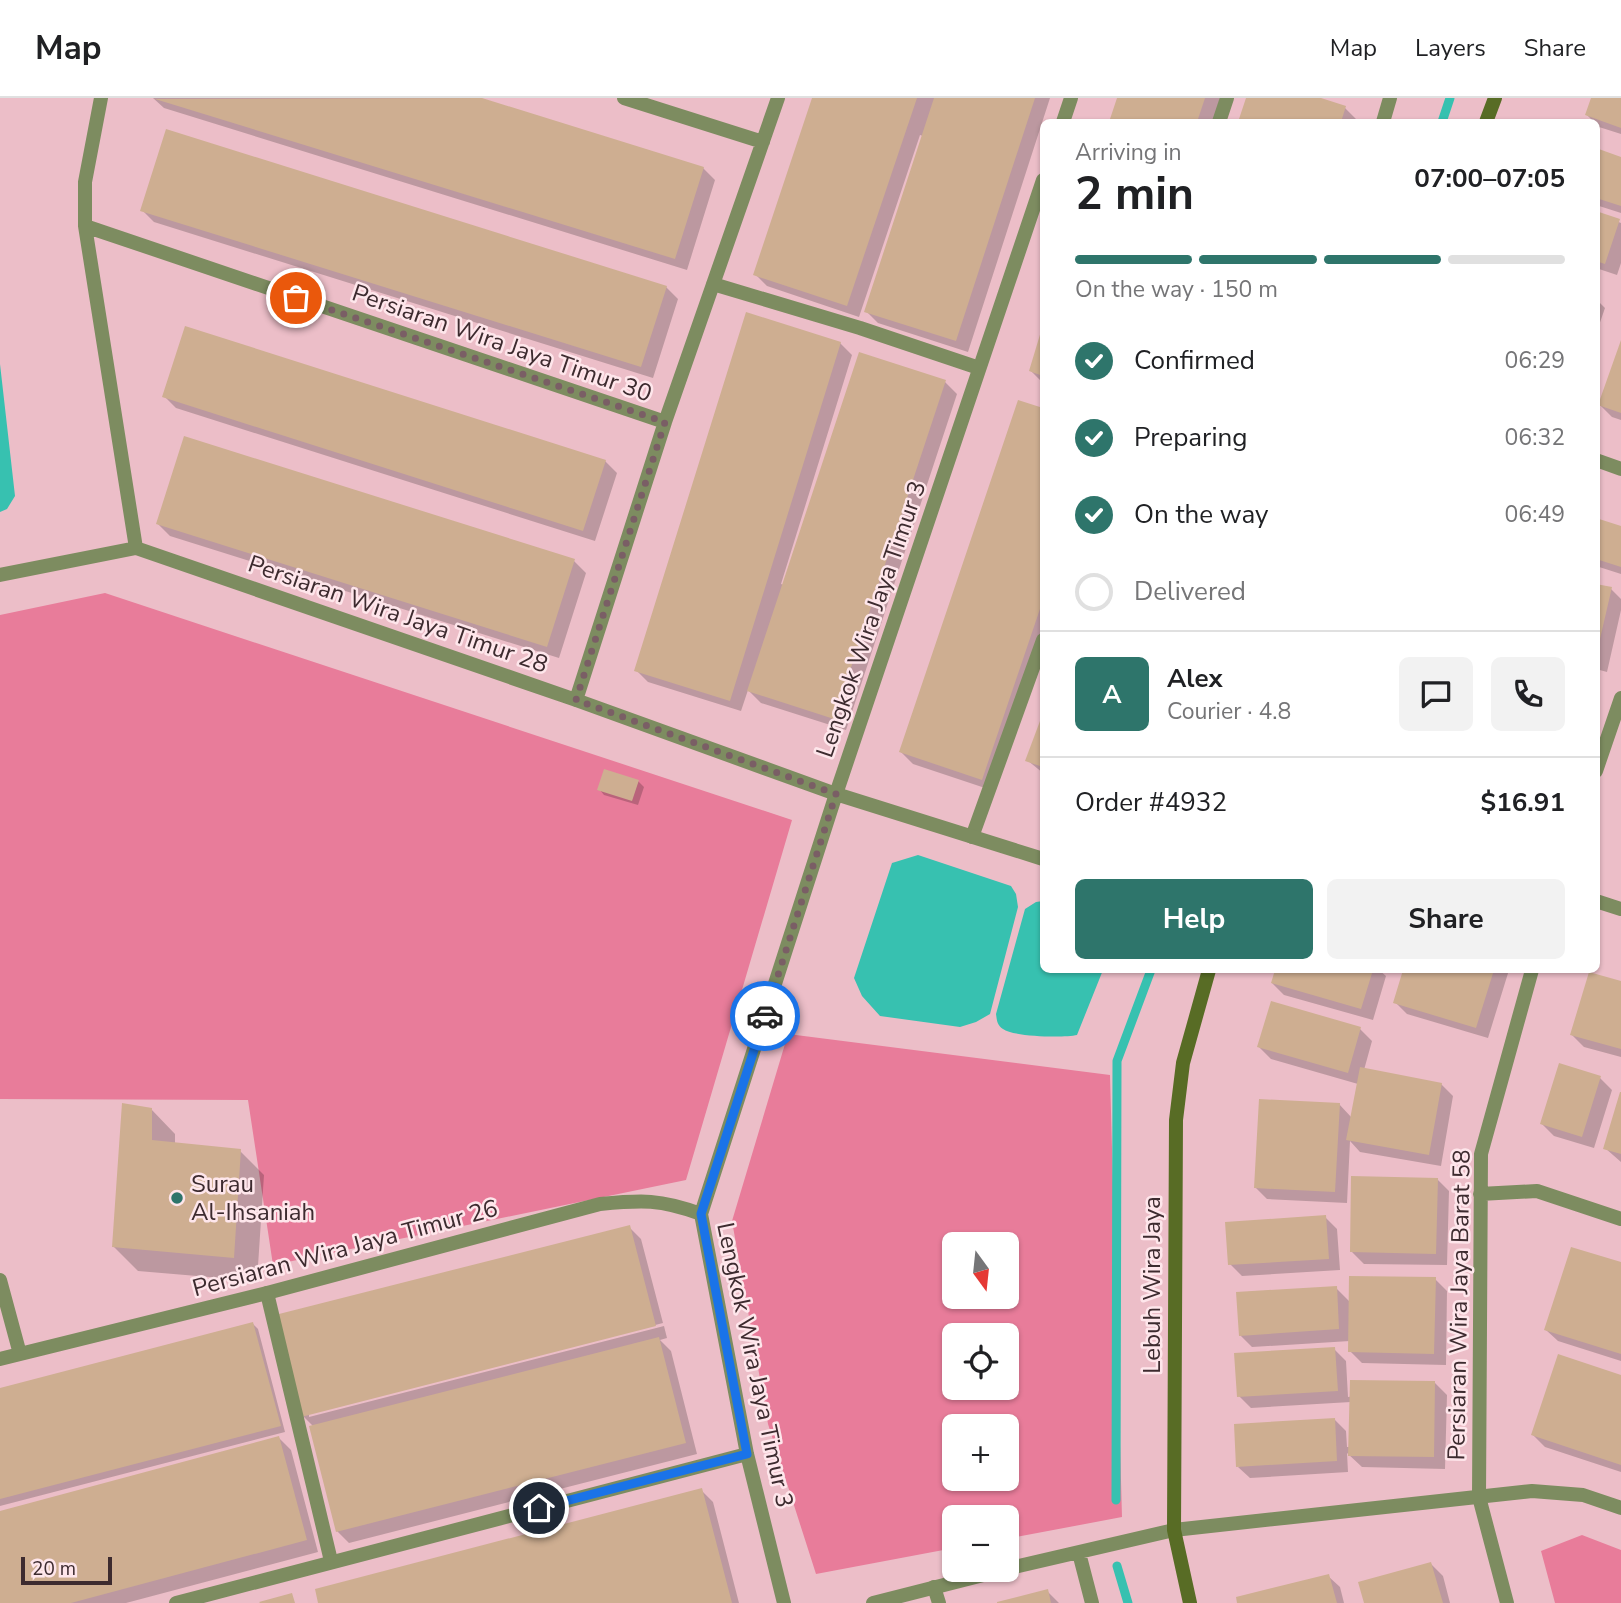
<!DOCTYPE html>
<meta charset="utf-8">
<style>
body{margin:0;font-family:"Nunito Sans",sans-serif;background:#f2f2f2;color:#202124;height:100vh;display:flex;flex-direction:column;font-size:26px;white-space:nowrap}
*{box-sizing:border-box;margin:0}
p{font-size:23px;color:#757577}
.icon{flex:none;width:38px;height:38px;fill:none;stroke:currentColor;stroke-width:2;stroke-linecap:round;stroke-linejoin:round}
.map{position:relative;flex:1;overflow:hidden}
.drawer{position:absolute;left:1040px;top:21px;width:560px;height:854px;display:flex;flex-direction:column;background:#fff;border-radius:10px;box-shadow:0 2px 5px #0004}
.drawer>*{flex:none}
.needle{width:46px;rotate:165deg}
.buttons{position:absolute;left:942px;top:1134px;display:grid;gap:14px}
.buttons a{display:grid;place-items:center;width:77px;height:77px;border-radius:10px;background:#fff;box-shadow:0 2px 5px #0004;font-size:35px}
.scale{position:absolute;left:21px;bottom:18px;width:91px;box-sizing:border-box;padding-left:7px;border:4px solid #3d2b2f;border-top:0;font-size:19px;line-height:24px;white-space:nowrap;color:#3d2b2f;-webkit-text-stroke:5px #fee6eb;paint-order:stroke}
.pin{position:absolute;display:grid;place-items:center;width:60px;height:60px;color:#fff;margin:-30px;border:4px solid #fff;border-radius:50%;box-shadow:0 2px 7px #0007}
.courier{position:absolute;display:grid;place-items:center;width:70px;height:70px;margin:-35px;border:5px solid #1a73e8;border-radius:50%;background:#fff;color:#222;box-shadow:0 2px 9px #0007}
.summary em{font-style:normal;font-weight:700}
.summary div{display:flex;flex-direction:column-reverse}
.summary{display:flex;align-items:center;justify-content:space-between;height:119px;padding:0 35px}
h1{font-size:46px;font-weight:700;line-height:52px}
.bar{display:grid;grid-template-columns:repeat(4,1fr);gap:10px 7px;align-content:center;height:84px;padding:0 35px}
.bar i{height:9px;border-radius:5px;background:#e0e0e0}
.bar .on{background:#2e756b}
.bar p{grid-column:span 4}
.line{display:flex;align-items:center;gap:18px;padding:0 35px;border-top:2px solid #e0e0e0}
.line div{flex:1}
.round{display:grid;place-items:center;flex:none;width:74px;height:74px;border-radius:10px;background:#f2f2f2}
ol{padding:0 35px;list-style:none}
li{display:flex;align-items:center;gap:21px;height:77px}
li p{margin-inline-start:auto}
li .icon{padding:7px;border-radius:50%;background:#2e756b;color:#fff;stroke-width:4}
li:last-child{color:#757577}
li i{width:38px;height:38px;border:4px solid #e0e0e0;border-radius:50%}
.cta{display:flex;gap:14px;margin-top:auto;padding:14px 35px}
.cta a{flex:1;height:80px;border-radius:10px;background:#2e756b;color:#fff;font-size:28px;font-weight:700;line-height:80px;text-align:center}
.cta a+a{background:#f2f2f2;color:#202124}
header{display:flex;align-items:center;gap:42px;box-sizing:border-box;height:98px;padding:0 35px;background:#fff;border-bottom:2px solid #e0e0e0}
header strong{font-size:33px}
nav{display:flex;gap:38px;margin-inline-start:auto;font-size:24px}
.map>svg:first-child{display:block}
.green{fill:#e87c9a;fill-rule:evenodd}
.water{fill:#37c1b0}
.shadow{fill:#0003}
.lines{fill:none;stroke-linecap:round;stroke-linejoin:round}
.stream{stroke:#37c1b0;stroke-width:9}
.building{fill:#ceae91}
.lane{stroke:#7d8c60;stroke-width:14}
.street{stroke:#7d8c60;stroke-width:14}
.secondary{stroke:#586c25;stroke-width:14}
.done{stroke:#7a5e65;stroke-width:7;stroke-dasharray:0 12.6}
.route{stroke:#1a73e8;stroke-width:9}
.poi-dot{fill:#2e756b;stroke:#fee6eb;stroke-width:2.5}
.labels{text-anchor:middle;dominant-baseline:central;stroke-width:5;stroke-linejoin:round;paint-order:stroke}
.street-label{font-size:24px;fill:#3d2b2f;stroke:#fee6eb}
.poi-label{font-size:24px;fill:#3d2b2f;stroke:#fee6eb;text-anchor:start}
</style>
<header>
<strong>Map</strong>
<nav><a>Map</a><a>Layers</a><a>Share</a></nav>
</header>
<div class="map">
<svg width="1621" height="1505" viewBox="0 0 1621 1505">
<rect width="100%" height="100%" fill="#ecbec8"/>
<!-- green -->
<path class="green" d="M105,495L792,722L686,1082L273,1167L248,1002L0,1001V517Z
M788,936L1110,977L1122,1419L1006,1441V1419H954V1450L816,1476L768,1326L732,1123ZM954,1146H1006V1199H954ZM1006,1237V1290H954V1237ZM954,1328H1006V1381H954Z
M1582,1437L1621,1452V1505H1555L1541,1453Z"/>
<!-- water -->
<path class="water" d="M0,266L15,398L7,411L0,414Z
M918,757L1011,788L1016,796L1018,809L990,916L976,924L960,929L880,918L862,898L854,880L892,765Z
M1043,803V872H1103L1077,937C1064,940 1014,939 1003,931C997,927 997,923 996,916L1025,811L1036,804Z"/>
<!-- shadow -->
<path class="shadow" d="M153,0H476L703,70L715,82L687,172L164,10Z
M814,0H1050L968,254L878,225L866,213L923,38L920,37L859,219L767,188L755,176Z
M1118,0H1220L1213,24H1111Z
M1248,0H1315L1345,10L1357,22L1356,24H1240Z
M1593,0H1621V36L1599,29L1587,17Z
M1596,52L1621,60V115L1596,107Z
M142,112L666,189L678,201L653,280L154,124Z
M1596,115L1621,125V165L1617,177L1596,170Z
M1596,201L1605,210L1596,236Z
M1043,234V285L1031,273Z
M840,245L852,257L781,486L784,487L945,284L957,296L846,632L761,605L748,592L741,613L648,584L636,572Z
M1621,246V322L1612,319L1600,307Z
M164,298L605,363L617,375L595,443L176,310Z
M1043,312V548L994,693L913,666L901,654Z
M1596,422L1621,430V476L1596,468Z
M158,426L574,463L586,475L559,560L170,438Z
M1596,488L1611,491L1621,501V512L1607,574L1596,571Z
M1043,619V675L1027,662Z
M638,683L644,689L638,707L604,697L599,691Z
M1276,872H1379L1386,878L1373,922L1284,897L1272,885Z
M1405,872H1509L1488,940L1407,916L1395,904Z
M1621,885V959L1584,949L1572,937Z
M1360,931L1372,943L1364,972L1441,986L1453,998L1441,1068L1360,1054L1350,1043L1347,1105L1267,1101L1255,1089L1339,1006L1352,1020L1358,986L1271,961L1259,949Z
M1600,980L1612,992L1594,1050L1554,1038L1542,1026Z
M1621,998V1064L1605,1050Z
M151,1011L175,1036V1046L240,1053L264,1077L257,1183L138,1173L114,1149Z
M1437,1081L1449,1093L1447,1167L1364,1166L1352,1154Z
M1325,1119L1337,1131L1340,1172L1242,1178L1230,1166Z
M629,1129L641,1141L663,1225L309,1316V1319L664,1228L667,1240L660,1242L671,1253L697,1356L349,1445L337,1433L313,1328L303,1318Z
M1621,1166V1263L1558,1243L1546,1232Z
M1435,1181L1447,1193L1446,1267L1362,1265L1350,1253V1243L1252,1249L1240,1237L1336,1190L1351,1205Z
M253,1226L258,1231L285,1334L0,1408V1292Z
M1334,1251L1346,1263L1348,1299L1435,1285L1447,1297L1445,1371L1362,1369L1347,1355L1348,1374L1250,1380L1238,1369L1334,1321L1346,1333L1347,1349H1350L1351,1304L1251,1310L1239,1298Z
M1621,1279V1374L1545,1349L1533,1337Z
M279,1340L291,1352L318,1454L126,1505H0V1414Z
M701,1392L713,1404L739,1505H320Z
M1431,1466L1443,1478L1450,1505H1366Z
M1328,1478L1340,1489L1344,1505H1239Z
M1047,1493L1059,1505H1001Z"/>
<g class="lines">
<!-- stream -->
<path class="stream" d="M1442,24L1450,0
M1116,1402L1117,963L1151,872
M1117,1468L1128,1505"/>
</g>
<!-- building -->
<path class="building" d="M482,0L704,69L675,161L155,1Z
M812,0H917L847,208L753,177Z
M934,0H1035L956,243L864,214Z
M1117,0H1205L1197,24H1109Z
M1246,0H1321L1346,8L1341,24H1238Z
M1591,0H1621V30L1585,17Z
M166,31L667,188L641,269L140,113Z
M1596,50L1621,59V108L1596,100Z
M1596,113L1620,121L1605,166L1596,163Z
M746,214L841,244L730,603L634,573Z
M185,228L606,362L583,433L162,299Z
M1042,230H1043V278L1029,273Z
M1621,242V315L1598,307Z
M859,254L946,282L834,621L747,593Z
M1018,302L1043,310V502L982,682L899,654Z
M184,338L575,461L547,549L156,426Z
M1596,420L1621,428V469L1596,461Z
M1596,486L1612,489L1597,554H1596Z
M1043,615V669L1025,663Z
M604,671L639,682L632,703L597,692Z
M1275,872H1373L1361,911L1271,885Z
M1403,872H1494L1476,930L1393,905Z
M1589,874L1621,883V951L1570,937Z
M1271,903L1361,929L1348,975L1257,949Z
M1559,965L1601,978L1582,1039L1540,1026Z
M1360,969L1442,985L1429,1057L1346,1042Z
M1620,994H1621V1056L1603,1051Z
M1259,1001L1340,1005L1335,1094L1254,1090Z
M122,1005L152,1010V1042L241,1051L234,1160L112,1149Z
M1351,1078L1438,1080L1436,1156L1350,1154Z
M1326,1117L1329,1161L1228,1167L1225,1124Z
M630,1127L656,1228L301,1319L275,1217Z
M1571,1149L1621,1164V1256L1544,1232Z
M1349,1178L1436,1179L1434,1256L1348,1254Z
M1337,1188L1339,1231L1239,1238L1236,1194Z
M253,1224L281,1328L0,1401V1290Z
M659,1239L686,1345L336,1434L309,1328Z
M1335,1249L1338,1293L1237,1299L1234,1255Z
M1558,1256L1621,1277V1367L1531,1337Z
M1350,1282L1435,1283L1434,1359L1348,1358Z
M1335,1320L1337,1363L1236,1369L1234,1326Z
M279,1338L307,1442L71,1505H0V1413Z
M702,1390L732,1505H318L315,1491Z
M1431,1464L1443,1505H1364L1358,1484Z
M1329,1476L1337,1505H1237L1236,1499Z
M1048,1491L1051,1505H997V1504Z
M292,1495L295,1505H260L259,1504Z"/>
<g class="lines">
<!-- lane -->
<path class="lane" d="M1219,24L1227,0
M972,739L1043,542
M267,1195L331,1463
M934,1489L939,1505"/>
<!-- street -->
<path class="street" d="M101,0L85,84V128L136,450
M624,0L763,44
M1063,24L1071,0
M1383,24L1390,0
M85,128L665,324
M713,186L860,230L979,270
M1596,362L1621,371
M0,477L136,450L576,602L836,696L1043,761
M576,602L665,324L778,0
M1596,673L1621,600
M1596,803L1621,811
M1480,1096L1537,1093L1621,1121
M0,1182L20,1256
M0,1261L267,1195L600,1106C642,1102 660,1101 701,1116
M1079,1455L1092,1505
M1006,1471L1174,1432L1532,1393L1583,1397L1621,1410
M176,1505L747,1356
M784,1505L747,1356L701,1116L836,696L1043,82
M873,1505L1003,1472
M1507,1505L1479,1399L1481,1056L1532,872"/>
<!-- secondary -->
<path class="secondary" d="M1486,24L1495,0
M1190,1505L1174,1432L1176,1022L1183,965L1209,872"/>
</g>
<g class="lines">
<!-- done -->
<path class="done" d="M296,200L665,324L576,602L836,696L765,918"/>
<!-- route -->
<path class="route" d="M539,1410L747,1356L701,1116L765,918"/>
</g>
<!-- markers -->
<circle class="poi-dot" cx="177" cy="1100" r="7"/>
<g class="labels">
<!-- street labels -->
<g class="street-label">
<text transform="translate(502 245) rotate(19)">Persiaran Wira Jaya Timur 30</text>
<text transform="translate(398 516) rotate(19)">Persiaran Wira Jaya Timur 28</text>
<text transform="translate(871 521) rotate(-71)">Lengkok Wira Jaya Timur 3</text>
<text transform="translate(345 1150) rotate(-15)">Persiaran Wira Jaya Timur 26</text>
<text transform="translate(1152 1187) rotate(-90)">Lebuh Wira Jaya</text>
<text transform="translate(1459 1207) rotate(-89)">Persiaran Wira Jaya Barat 58</text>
<text transform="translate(755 1267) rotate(78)">Lengkok Wira Jaya Timur 3</text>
</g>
<!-- poi labels -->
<g class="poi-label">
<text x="191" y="1086">Surau<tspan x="191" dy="28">Al-Ihsaniah</tspan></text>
</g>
</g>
</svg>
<div class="buttons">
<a><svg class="needle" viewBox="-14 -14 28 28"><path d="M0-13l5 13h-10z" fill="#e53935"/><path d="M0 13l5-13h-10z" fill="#757577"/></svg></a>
<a><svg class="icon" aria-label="locate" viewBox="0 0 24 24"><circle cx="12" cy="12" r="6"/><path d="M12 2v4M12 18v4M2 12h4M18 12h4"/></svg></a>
<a>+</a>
<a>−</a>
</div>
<div class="scale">20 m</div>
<div class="pin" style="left:296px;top:200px;background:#ea580c"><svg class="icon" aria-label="bag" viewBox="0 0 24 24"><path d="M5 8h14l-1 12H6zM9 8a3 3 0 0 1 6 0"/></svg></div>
<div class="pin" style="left:539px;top:1410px;background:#1f2937"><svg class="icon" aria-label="home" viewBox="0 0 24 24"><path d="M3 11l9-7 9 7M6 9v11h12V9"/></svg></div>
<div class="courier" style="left:765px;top:918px"><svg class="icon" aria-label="car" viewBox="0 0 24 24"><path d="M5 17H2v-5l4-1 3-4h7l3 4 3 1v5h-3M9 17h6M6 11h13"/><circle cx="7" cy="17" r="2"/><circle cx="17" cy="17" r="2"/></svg></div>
<section class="drawer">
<div class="summary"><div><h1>2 min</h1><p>Arriving in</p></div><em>07:00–07:05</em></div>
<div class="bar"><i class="on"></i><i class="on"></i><i class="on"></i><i></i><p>On the way · 150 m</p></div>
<ol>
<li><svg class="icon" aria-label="check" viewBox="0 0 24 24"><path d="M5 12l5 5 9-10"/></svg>Confirmed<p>06:29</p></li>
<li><svg class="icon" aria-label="check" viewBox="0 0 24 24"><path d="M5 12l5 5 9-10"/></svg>Preparing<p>06:32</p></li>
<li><svg class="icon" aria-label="check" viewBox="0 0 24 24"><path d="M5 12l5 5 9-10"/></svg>On the way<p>06:49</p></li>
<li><i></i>Delivered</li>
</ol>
<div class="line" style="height:126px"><b class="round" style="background:#2e756b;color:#fff">A</b><div><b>Alex</b><p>Courier · 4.8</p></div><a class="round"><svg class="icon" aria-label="chat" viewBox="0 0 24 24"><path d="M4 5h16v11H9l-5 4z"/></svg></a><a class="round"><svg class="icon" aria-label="phone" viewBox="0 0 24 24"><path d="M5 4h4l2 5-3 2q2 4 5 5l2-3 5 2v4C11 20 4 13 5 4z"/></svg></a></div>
<div class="line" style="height:91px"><div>Order #4932</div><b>$16.91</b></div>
<div class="cta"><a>Help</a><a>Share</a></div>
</section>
</div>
